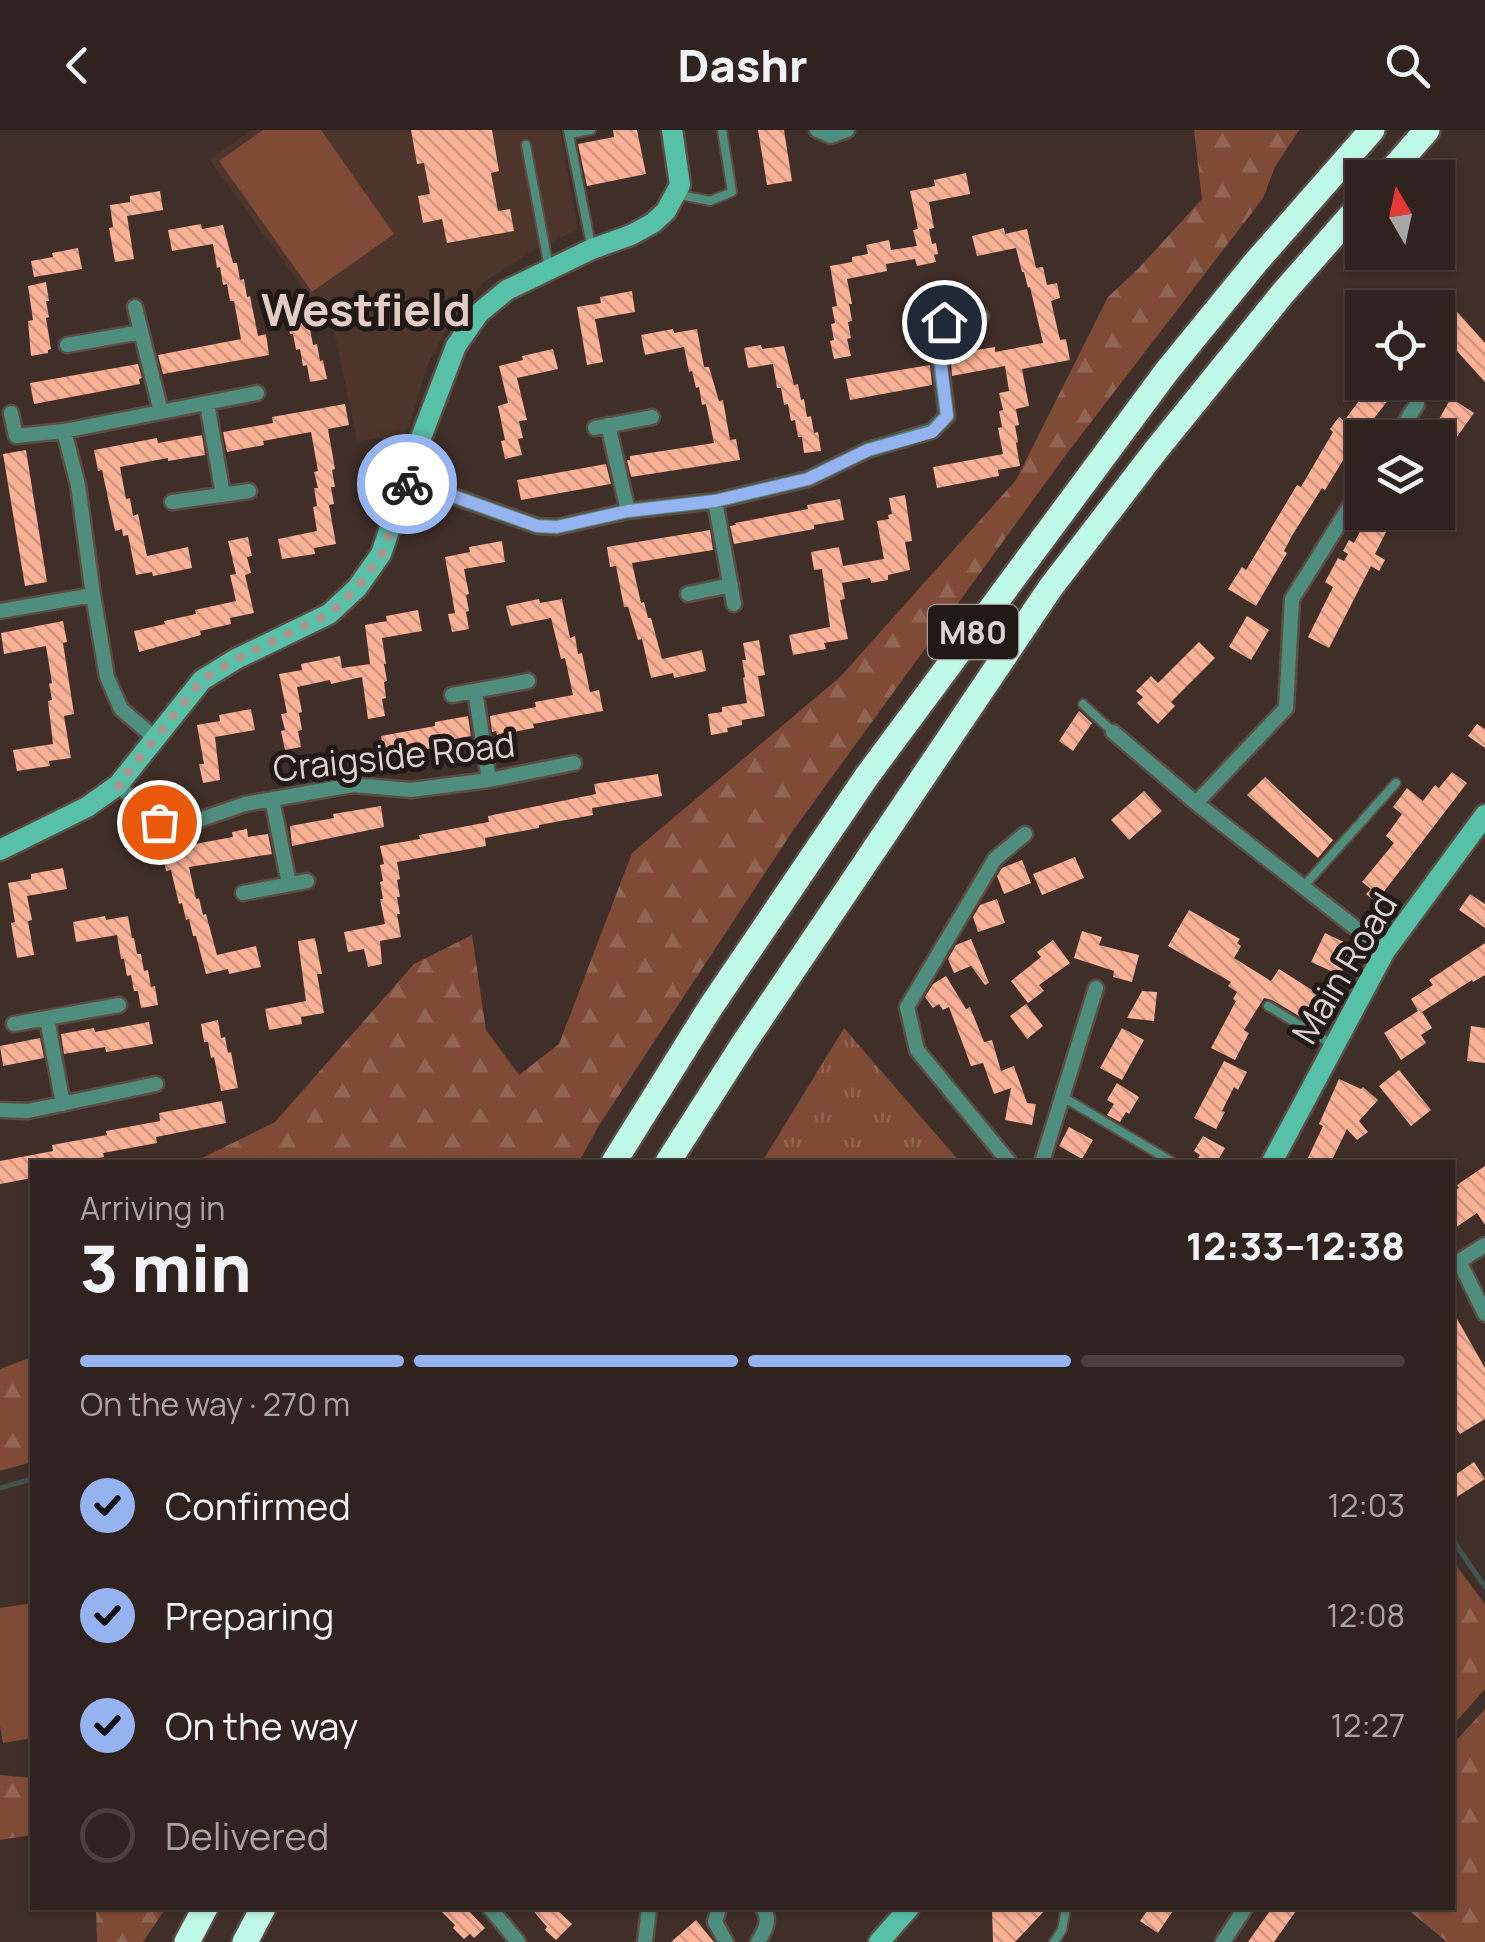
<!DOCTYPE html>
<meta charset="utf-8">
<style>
body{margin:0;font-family:Manrope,sans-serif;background:#3c2f2b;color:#f1f3f6;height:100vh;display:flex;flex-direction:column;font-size:38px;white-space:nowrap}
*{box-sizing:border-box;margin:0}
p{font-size:32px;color:#a8a4a4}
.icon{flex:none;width:55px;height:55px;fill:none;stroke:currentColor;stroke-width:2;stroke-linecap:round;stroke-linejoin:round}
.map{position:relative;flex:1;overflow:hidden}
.sheet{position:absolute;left:30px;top:1030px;width:1425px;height:750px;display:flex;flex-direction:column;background:#30221e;border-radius:0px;box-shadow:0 2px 8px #0004,0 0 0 2px #4b3f3c}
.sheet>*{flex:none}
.needle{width:65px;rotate:351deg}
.fabs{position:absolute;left:1345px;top:30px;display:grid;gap:20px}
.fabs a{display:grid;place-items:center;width:110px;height:110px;border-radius:0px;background:#30221e;box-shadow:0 2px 8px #0004,0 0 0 2px #4b3f3c;font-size:50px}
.pin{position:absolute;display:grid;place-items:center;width:85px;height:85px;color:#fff;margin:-42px;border:5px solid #fff;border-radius:50%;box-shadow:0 2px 10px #0007}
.courier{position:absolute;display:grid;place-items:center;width:100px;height:100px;margin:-50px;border:8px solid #95b2f1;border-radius:50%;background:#fff;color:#222;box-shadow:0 2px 12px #0007}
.summary em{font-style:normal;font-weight:800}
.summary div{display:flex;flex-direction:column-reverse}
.summary{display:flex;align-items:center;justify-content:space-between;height:170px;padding:0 50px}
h1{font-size:65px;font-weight:800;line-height:75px}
.bar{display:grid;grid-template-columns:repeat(4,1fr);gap:15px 10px;align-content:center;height:120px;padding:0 50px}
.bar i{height:12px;border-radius:8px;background:#4b3f3c}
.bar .active{background:#95b2f1}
.bar p{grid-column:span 4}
ol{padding:0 50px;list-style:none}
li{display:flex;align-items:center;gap:30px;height:110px}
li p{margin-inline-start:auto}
li .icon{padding:10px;border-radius:50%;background:#95b2f1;color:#111;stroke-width:4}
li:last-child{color:#a8a4a4}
li i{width:55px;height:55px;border:5px solid #4b3f3c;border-radius:50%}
header{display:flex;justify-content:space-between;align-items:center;height:130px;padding:0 50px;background:#30221e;font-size:45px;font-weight:800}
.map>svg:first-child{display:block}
.built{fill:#4e352c}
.grass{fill:url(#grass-tufts)}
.forest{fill:url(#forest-firs)}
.pitch{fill:#804b36}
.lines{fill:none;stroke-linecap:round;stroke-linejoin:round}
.stream{stroke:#42534d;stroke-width:5}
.building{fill:url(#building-back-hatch)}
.lane-casing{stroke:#5c4c46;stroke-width:12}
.street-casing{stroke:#5c4c46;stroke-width:19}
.secondary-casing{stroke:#5c4c46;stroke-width:25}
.highway-casing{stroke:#5c4c46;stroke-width:30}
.lane{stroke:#4f8d7d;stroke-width:8}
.street{stroke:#4f8d7d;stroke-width:14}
.secondary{stroke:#56c1a7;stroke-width:20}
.highway{stroke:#bff9e8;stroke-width:25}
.done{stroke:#a69994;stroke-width:10;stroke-dasharray:0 18}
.route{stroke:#95b2f1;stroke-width:12}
.labels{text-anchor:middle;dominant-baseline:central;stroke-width:10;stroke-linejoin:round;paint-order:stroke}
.shield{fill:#211916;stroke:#a59a97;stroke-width:2.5}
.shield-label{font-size:32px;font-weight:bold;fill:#ddd2ce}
.street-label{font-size:35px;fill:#ddd2ce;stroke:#211916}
.district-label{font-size:45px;font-weight:bold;fill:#e3ccc4;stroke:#211916}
</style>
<header><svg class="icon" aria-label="back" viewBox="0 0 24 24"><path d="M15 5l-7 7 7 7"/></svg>Dashr<svg class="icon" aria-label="search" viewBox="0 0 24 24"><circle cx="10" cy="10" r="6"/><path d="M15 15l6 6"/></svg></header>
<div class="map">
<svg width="1485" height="1812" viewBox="0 0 1485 1812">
<defs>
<pattern id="grass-tufts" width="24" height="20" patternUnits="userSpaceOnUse" patternTransform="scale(2.5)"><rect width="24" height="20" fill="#804b36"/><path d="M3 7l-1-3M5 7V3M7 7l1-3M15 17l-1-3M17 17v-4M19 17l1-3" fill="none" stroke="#926452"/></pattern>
<pattern id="forest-firs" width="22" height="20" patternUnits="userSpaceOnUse" patternTransform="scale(2.5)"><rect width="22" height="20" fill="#804b36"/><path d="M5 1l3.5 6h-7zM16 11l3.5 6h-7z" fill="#926452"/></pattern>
<pattern id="building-back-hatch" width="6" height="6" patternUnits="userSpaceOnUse" patternTransform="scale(2.5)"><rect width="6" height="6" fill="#fbb195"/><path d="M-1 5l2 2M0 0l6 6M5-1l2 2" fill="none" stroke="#cd947f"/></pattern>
</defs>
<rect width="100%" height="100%" fill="#402e28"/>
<!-- built -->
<path class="built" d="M252,0H560L578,100L534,120L484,152L447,198L427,236L406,306L357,311L334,201L209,29Z"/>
<!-- grass -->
<path class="grass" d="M844,898L960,1032H762Z"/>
<!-- forest -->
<path class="forest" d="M1194,0H1299L1275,37L1263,68L1065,326L792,702L598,997L579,1032H194L275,992L414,834L472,805L486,900L519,945L559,914L632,723L841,546L1016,350L1108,167L1139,138L1202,69Z
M32,1227V1332L0,1341V1239Z
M1452,1430L1485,1474V1559L1453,1595Z
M1485,1579V1812H1447L1406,1778H1452L1453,1614Z
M0,1645L32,1648V1705L0,1710Z
M96,1778H166L143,1812H97Z"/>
<!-- pitch -->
<path class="pitch" d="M263,0H321L394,104L312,162L219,31Z
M32,1473V1608L3,1613L0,1596V1478Z"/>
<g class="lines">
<!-- stream -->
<path class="stream" d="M0,1358L32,1349
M1452,1409L1485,1457"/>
</g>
<!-- building -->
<path class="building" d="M411,0H492L499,41L491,43L498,81L510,79L514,101L447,113L442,89L423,93L418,66L430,64L424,33L417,34Z
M613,0H637L646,44L587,56L578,14L614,7Z
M758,0H784L792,51L767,55Z
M966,43L970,64L929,72L934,98L929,99L932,114L936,113L938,124L934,125L936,132L917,136L915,129L886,134L887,141L847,149L852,174H849L852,191L848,192L851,208L847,209L851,226L834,229L830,211L834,210L831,194L835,193L832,177L837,176L830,136L852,132V127L868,124L866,115L889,110L891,120L917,116L913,100L918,99L910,61L935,56L934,50Z
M160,61L163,80L127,86L134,129L115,132L109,98L113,97L110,75L130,72V66Z
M201,94L202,99L223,95L233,133H237L240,150L244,149L247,167L250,166L258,206L266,204L269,225L163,244L158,225L241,209L234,171H230L227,154L223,155L220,137L217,138L213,114L172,121L168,100Z
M1004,98L1005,104L1027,99L1036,138L1043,137L1047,155L1057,153L1060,168L1051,171L1060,210L1066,209L1070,230L1022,239L1029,276L1016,279L1019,295L1015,296L1018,312L1016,313L1020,336L998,340L999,346L937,358L933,337L1003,324L998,298L1002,297L999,281L1003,280L999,263L1009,261L1005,236L952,246L951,231L959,229L958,223L995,217V222L1043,213L1030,157L1028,158L1024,142H1022L1016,118L977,126L972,106Z
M78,118L82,139L34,147L31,131L53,127L52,123Z
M46,152L49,171H46L49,187L46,188L51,219L48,220V223L31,226L28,191L33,190L28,156Z
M1437,159L1485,213V252L1438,200V178H1417Z
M632,161L635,182L595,189L603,232L587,235L577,177L601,173L600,167Z
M303,182L306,199H310L313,215L317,214L320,231L323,230L327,249L310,252L307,235L303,236L300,219L296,220L293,204H290L286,185Z
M673,199L674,203L697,199L704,237H709L719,271L723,270L730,310L736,309L740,330L631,347L627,330H630V326L714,313L706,274L702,275L699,257L696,258L692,241L689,242L684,217L645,225L641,205Z
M761,215L762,219L784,216L794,255L798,254L801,270L804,269L807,287L811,286L814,303L818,302L821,321L804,323L802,307H798L795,290L791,291L788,274L784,275L781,258H777L773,234L748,238L744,218Z
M553,219L558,239L517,248L527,290L519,291L523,308L518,309L522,325L505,329L501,311L505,310L498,276L508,273L499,236L523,230L522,226Z
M138,234L142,248L139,249L140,254L34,274L30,253Z
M930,235L932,255L850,270L846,249Z
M1373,252H1402L1348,322L1325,360L1322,358L1293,404L1284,421L1287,423L1256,476L1228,459L1242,437L1246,440L1297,355L1301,357L1333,302L1330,299L1339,287L1344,291Z
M1451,268L1474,283L1449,318L1438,310V308L1430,305Z
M345,274L349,295L328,299L335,339L332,340L335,357H331L334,374L329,375L336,414L314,418L315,424L282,429L278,409L317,401L313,377L317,376L314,358H318L314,342L318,341L311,302L263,311L264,315L227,322L223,302L273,293L272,287Z
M202,305L205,325L168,331V328L120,337L126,369L130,368L133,386L138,384L147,426L188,417L192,438L153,446L152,442L136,445L128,405L123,406L122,399L115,401L102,340L98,341L94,320L157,308L158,313Z
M26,320L47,452L25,456L3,324Z
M606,334L611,354L521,370L517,350Z
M905,365L912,411L905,412L910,440L888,445V450L871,453L870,448L842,453L845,469L840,470L848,509L824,513L826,519L793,525L789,505L830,497L822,439L814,440L811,422L839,417L843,436L884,429L877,391L889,389L888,385L892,384L889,368Z
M840,369L844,390L814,395V399L734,414L730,396L736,395L735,393L808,379L807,375Z
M1370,382H1396L1375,424L1385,430L1379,441L1371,436L1329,518L1308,507L1333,457L1325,452L1338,428L1344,431L1348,424L1343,421L1349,410L1354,413Z
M710,400L713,420L632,433L641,473L644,472L648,488H651L662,529L702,520L706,541L674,548L673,543L651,548L642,509L638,510L628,477H624L616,436L610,437L607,417Z
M248,407L252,426L247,427L251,443L245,445L254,483L230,488L231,494L200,501L201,505L139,522L134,501L165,494L164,491L196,484L195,480L236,471L230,445L236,444L228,411Z
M502,411L505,432L464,439L469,464L466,465L469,481L466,482L469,499L452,502L448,484L455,483L445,427L470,422L469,417Z
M539,469L540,473L562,469L570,508L575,506L578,524L582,523L590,562L599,560L603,581L533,594L534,598L497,605L496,601L492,602L490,586L536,577L535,572L573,565L565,528L561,529L551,488L511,496L506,476Z
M418,480L422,501L382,508L386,534H384L387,551L384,552L386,568L382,569L385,586L368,589L362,547L331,554L330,550L297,557L302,582L299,583L302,600L298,601L301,617L285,620L281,601L285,600L281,584L287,583L279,544L302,540L301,534L340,526L342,538L370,534L365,495L387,491L386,486Z
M1247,486L1269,500L1251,530L1229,517Z
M63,491L67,512L63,513L74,584L64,586L71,628L49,631L50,636L17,641L13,620L53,614L48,571L52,570L49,554L52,553L46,516L4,524L1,503Z
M759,510L765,545L758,546L765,586L742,590V595L727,598L728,602L711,605L708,584L722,582V577L747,573L743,548L745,547L742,530H746L743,513Z
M1199,512L1215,528L1171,572L1175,576L1158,594L1137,573L1143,567L1136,561L1151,546L1158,553Z
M251,579L255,600L215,607L220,650L203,653L199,634H204L197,595L220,591L219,585Z
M1079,581L1092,593L1073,621L1059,611Z
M468,586L471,606L432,613L433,618L385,627L381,606L435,596V592Z
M1477,594L1485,599V618L1468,606Z
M1452,642L1467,653L1376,772L1366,764L1371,759L1362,752L1394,713L1386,706L1402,684L1393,677L1407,658L1423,671L1435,655L1439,658Z
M658,644L662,666L592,678L593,685L539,695V698L485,708L486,716L397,732L400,749L397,750L400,767H397L400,784H397L401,807L380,811L382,834L368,837L364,819L348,822L344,802L385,794L380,769H383L380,752L383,751L380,735L384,734L380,716L420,709L419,705L489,692L488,686L596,664L594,654Z
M1265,647L1333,710L1318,728L1247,665Z
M1144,661L1162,681L1129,710L1111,690Z
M381,676L384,697L292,716L290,696L334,688L333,684Z
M247,699L248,707L268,704L272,724L189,737L196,769L199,768L203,785L206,784L217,825L256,816L261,837L229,844L228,839L206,844L196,806H193L189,789L186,790L182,773L179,774L171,740L166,741L162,720L233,707L232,702Z
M1075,727L1084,748L1042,765L1033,744Z
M1022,730L1031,753L1004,764L997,746L1002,738Z
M63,738L67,759L27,766L32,790L28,791L34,825L17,828L11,793L15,792L8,753L31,749V744Z
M1470,764L1485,774V798L1459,780Z
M997,769L1005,793L978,802L973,787L980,775Z
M1189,780L1240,809L1237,813L1241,816L1234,828L1271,851L1279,839L1320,865L1304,889L1272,870L1264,868L1244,900L1249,903L1235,930L1211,918L1236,871L1233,869L1237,862L1228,856L1231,852L1168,816Z
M105,786L106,790L128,786L132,808H134L137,824H141L144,841L148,840L151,857L155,856L158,875L141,878L138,861H134L131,845L127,846L124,829H121L117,805L76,812L73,792Z
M1082,801L1102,807L1099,815L1139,825L1132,852L1113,847L1114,841L1074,828Z
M1325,803L1354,817L1340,845L1311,832Z
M315,808L322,844H317L324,883L301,887L302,894L269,900L265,879L306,871L298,811Z
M971,809L989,853L985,855L971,836L954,843L948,829L956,815Z
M1053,810L1070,833L1039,855L1044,861L1028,873L1011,851L1041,827L1037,822Z
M1485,813V845L1473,852L1472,850L1422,882L1432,898L1421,905L1426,913L1401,930L1384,903L1418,881L1411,869L1433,855L1429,850Z
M946,846L966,879L970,877L984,912L992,910L1001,941L1014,936L1027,973L1036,974L1032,995L1005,990L1011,958L994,964L983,933L971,936L949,877L943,880L939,874L933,878L925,867L933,854Z
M1142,861L1157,862L1154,891L1127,888Z
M1026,874L1043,896L1027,909L1010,886Z
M218,890L221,908L225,907L228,923L231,922L238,958L221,961L214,927L211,928L208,912H204L201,894Z
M149,892L153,914L106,922L105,917L64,924L61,904L94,898L95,902Z
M1471,896L1485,898V933L1467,931Z
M1122,898L1144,910L1122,950L1100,938Z
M40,908L44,928L3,936L0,916Z
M1224,931L1247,942L1238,960L1234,957L1222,981L1225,982L1216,999L1194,988Z
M1399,940L1431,980L1411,996L1379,956Z
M1339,949L1361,959L1363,957L1378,970L1359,991L1368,1002L1357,1010L1347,999L1331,1032H1306L1323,996L1319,994Z
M1117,953L1139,967L1129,984L1126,982L1120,992L1107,985L1114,974L1107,970Z
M222,971L226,993L156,1007L157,1013L103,1023L104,1027L76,1032H32V1048L0,1054V1031L53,1021L52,1015L107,1005L106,1001L160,991L159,983Z
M1069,997L1093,1010L1082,1029L1059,1016Z
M1203,1006L1225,1018L1217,1032H1196L1200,1025L1194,1021Z
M1485,1036V1095L1477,1083L1452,1100V1062L1459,1058L1457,1055Z
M1452,1180L1485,1238V1289L1460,1304L1452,1292Z
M1474,1332L1485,1349L1452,1370V1347Z
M438,1778H466L485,1798L474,1808L470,1804L464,1809L453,1798L455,1795Z
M531,1778H555L572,1794L556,1810L545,1800L547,1797Z
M992,1778H1047L1015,1812H993Z
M1149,1778H1175L1158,1803L1140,1791Z
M1272,1778H1298L1274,1812H1248Z
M696,1790L714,1812H671Z"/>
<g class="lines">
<defs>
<path id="lane" d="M568,0L591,115
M569,4L591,0
M526,15L549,138
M676,64L710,71L732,62L722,0
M1083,574L1113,602
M1303,757L1396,653
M1268,876L1333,915
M1063,967L1172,1032
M1054,1812L1062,1800L1066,1778"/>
<path id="street" d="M817,0L831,6L847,0
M135,177L161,282
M917,199L935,193L981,186
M67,215L141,202
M207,273L223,365
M11,283L16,306L64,301L257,263
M608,295L628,381
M595,298L652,287
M64,301L78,355L93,465L107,547L121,579L156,609
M1395,308L1417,274
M408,350L537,396L557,397L628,381L715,371L808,349L868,320L932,301L947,286L935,193
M715,371L734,474
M172,372L249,361
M688,464L731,455
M0,481L93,465
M475,561L489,650
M452,565L528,551
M1113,602L1196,673L1385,821
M118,655L159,692H193L245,674L353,655L411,660L489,650L574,633
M272,669L289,754
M1196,673L1286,578L1292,469L1362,357
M243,763L307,751
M47,889L63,974
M14,894L119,875
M0,980L28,981L156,954
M1009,1032L917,920L907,877L995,729L1025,704
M1042,1032L1096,858
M1459,1131L1485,1184
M1453,1135L1485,1115
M490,1778L518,1812
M719,1778L715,1792L726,1812
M645,1812L649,1778
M758,1812C765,1800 771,1790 763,1778
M1223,1812L1245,1778"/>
<path id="secondary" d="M0,720L87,677L118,655L202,550L236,529L329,484L357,458L381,424L419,313L456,216L479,183L507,160L592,119L631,105L653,93L666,81L680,55L672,0
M1272,1032L1385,821L1485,685
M879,1812L909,1778"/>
<path id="highway" d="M1385,48L1427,0
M614,1032L710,878L867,646L1167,241L1256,132L1372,0
M668,1032L744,913L1051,457L1156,320L1283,163L1362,73
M187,1812L205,1778
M245,1812L263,1778"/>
</defs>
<!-- lane casing -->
<use href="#lane" class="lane-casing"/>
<!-- street casing -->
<use href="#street" class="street-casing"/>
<!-- secondary casing -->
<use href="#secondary" class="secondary-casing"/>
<!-- highway casing -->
<use href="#highway" class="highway-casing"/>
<!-- lane -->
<use href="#lane" class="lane"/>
<!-- street -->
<use href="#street" class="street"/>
<!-- secondary -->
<use href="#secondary" class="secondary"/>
<!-- highway -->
<use href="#highway" class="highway"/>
</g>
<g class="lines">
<!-- done -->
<path class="done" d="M159,692L118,655L202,550L236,529L329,484L357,458L382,424L407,354"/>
<!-- route -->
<path class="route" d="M407,354L408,350L537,396L557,397L628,381L715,371L808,349L868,320L932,302L947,286L936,193L944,192"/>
</g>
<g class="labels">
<!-- shield labels -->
<rect class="shield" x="928" y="475" width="90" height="54" rx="8"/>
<g class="shield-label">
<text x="973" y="502">M80</text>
</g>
<!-- street labels -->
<g class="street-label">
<text transform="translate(394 626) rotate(-6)">Craigside Road</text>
<text transform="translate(1344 838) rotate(-59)">Main Road</text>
</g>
<!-- district labels -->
<g class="district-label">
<text x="366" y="179">Westfield</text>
</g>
</g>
</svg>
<div class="fabs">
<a><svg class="needle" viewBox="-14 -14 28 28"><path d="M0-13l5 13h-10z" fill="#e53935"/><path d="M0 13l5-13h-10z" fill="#a8a4a4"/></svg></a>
<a><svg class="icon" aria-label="locate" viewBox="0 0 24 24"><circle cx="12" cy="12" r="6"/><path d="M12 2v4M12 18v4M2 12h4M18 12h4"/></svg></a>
<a><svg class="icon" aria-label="layers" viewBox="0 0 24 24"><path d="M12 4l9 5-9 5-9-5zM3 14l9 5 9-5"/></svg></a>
</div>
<div class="pin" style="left:159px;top:692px;background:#ea580c"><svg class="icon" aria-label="bag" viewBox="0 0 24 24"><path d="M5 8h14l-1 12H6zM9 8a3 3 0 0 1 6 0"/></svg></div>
<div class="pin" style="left:944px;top:192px;background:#1f2937"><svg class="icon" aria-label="home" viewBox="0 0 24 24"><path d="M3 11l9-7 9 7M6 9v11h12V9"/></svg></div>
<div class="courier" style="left:407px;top:354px"><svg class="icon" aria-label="bike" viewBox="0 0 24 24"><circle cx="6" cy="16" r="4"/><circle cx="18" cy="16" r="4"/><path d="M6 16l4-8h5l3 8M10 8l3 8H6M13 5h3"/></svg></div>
<section class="sheet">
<div class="summary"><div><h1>3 min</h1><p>Arriving in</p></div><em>12:33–12:38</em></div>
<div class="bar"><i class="active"></i><i class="active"></i><i class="active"></i><i></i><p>On the way · 270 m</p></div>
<ol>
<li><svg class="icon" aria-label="check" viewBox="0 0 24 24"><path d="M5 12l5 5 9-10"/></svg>Confirmed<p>12:03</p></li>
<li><svg class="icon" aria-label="check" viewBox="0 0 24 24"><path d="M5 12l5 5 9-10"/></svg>Preparing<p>12:08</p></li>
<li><svg class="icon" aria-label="check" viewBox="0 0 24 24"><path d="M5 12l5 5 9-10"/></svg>On the way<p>12:27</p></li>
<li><i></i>Delivered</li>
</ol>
</section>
</div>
